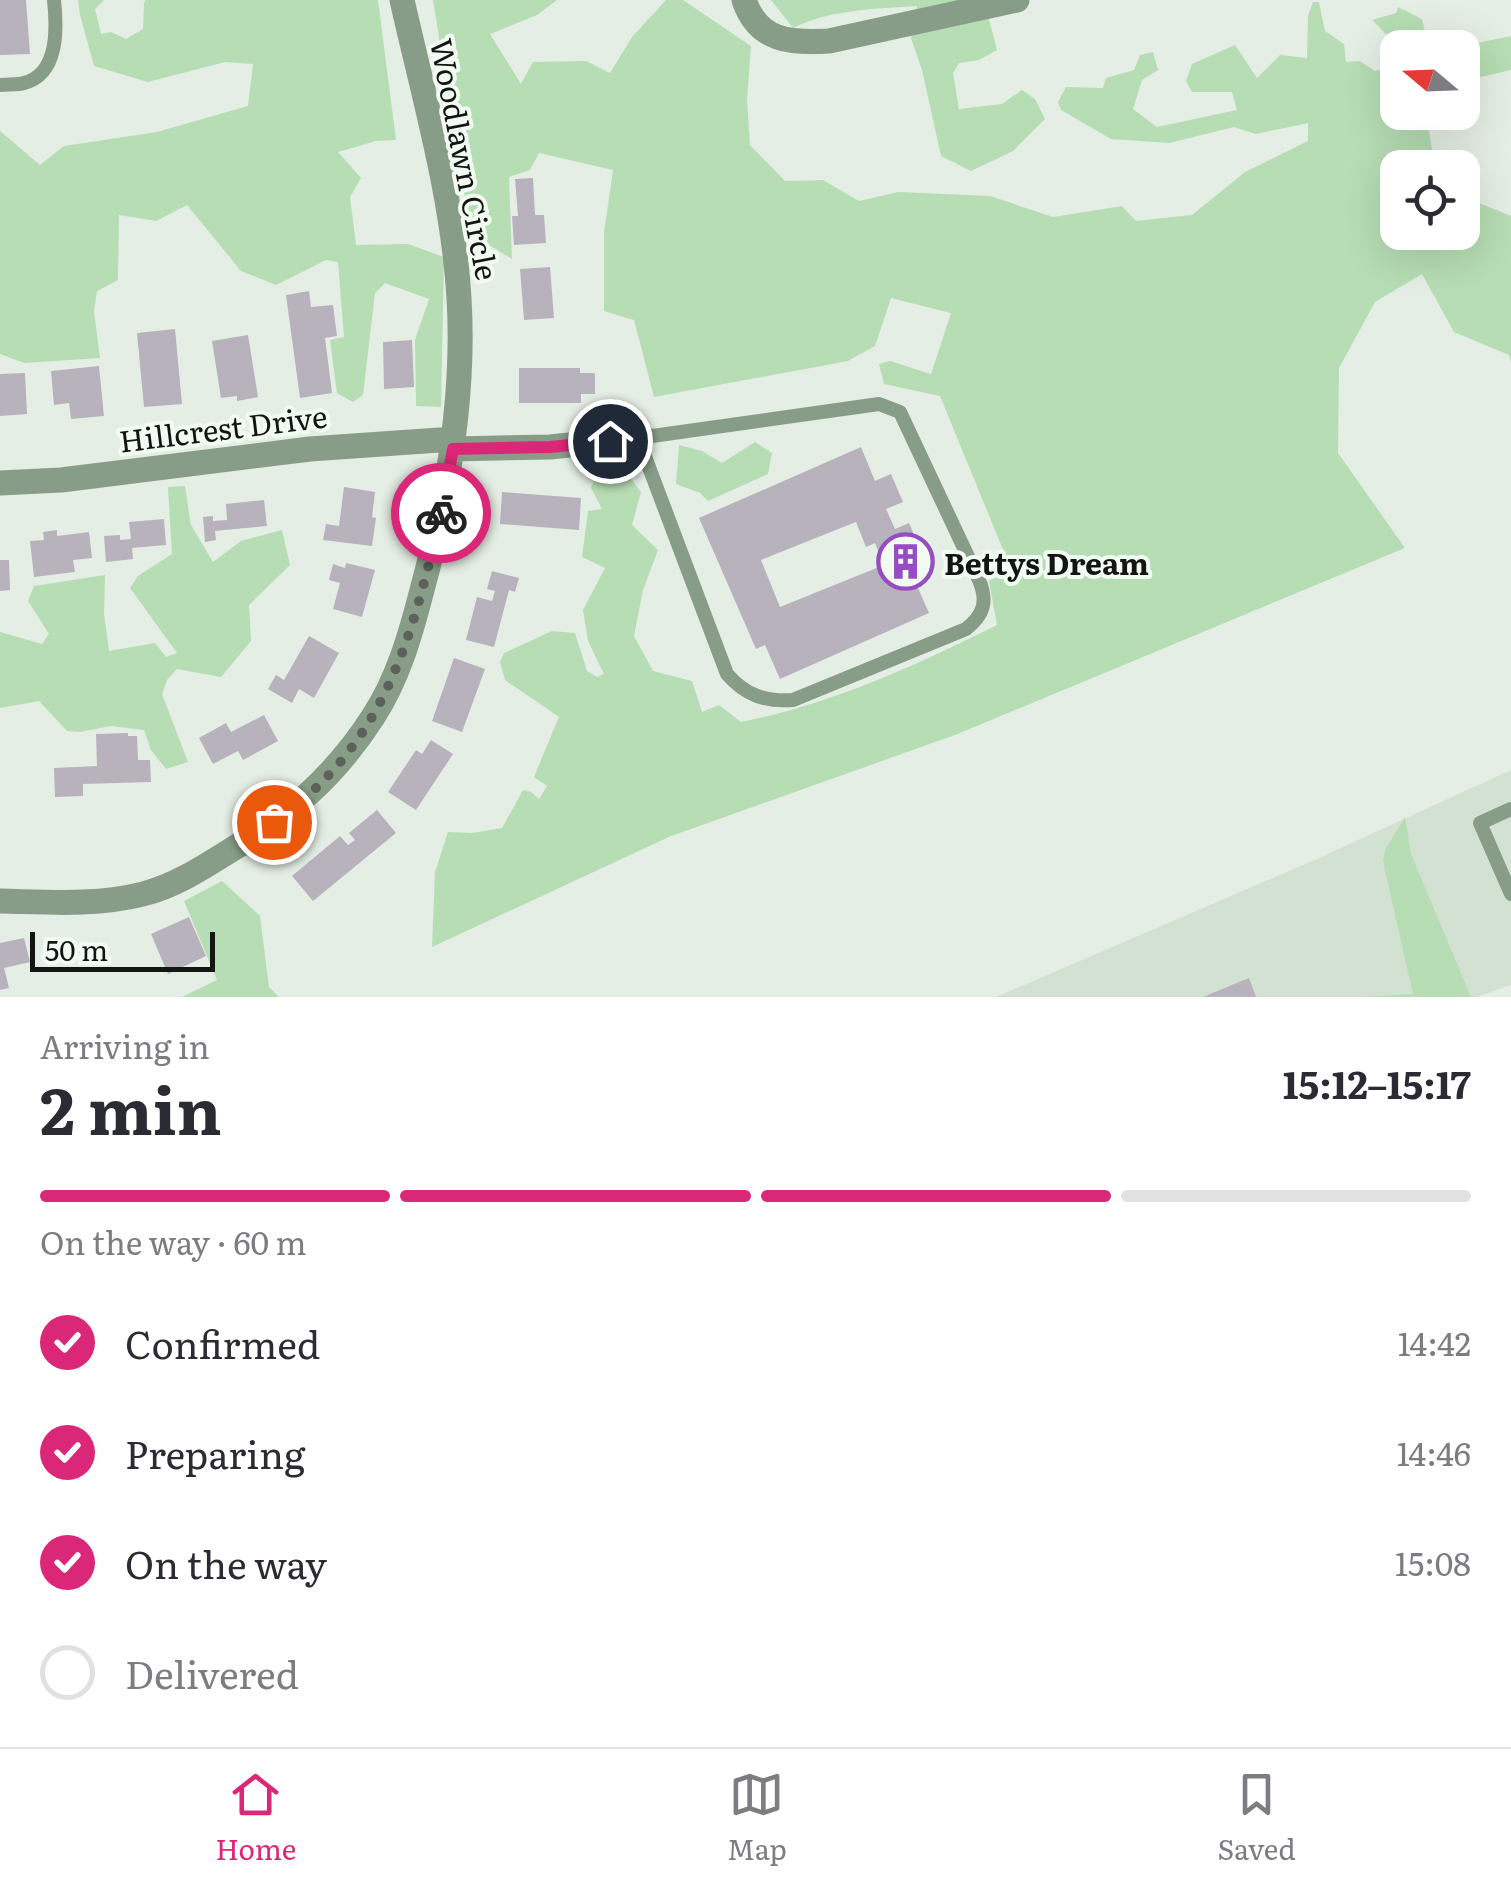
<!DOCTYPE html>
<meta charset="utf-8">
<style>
body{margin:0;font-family:Literata,serif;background:#f7f7f7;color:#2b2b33;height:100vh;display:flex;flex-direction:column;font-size:38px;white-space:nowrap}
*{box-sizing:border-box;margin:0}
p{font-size:32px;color:#7c7c81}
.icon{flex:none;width:55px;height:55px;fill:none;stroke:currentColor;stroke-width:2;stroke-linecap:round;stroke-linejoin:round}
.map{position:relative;height:997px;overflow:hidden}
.side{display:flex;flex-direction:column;background:#fff;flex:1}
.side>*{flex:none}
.needle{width:65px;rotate:289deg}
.fabs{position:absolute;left:1380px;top:30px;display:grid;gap:20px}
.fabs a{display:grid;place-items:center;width:100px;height:100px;border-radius:20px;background:#fff;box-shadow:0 10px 40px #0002;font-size:50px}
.scale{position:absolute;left:30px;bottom:25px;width:185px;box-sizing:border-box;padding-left:10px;border:5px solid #121511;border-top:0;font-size:28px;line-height:35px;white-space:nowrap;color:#121511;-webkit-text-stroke:8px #f2fbf2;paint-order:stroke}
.pin{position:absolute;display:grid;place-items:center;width:85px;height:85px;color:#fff;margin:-42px;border:5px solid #fff;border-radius:50%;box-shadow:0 2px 10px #0007}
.courier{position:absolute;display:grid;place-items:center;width:100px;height:100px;margin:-50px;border:8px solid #db2777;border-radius:50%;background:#fff;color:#222;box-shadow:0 2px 12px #0007}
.summary em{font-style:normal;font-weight:700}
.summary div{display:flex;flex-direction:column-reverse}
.summary{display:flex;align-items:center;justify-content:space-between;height:170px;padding:0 40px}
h1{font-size:65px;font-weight:700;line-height:75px}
.bar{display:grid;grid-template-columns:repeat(4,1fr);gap:15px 10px;align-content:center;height:120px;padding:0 40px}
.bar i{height:12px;border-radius:8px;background:#e1e1e2}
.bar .current{background:#db2777}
.bar p{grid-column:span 4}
ol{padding:0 40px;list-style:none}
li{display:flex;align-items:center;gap:30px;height:110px}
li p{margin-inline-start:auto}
li .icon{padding:10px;border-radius:50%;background:#db2777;color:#fff;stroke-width:4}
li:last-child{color:#7c7c81}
li i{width:55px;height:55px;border:5px solid #e1e1e2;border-radius:50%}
.tab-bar{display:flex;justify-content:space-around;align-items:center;height:140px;border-top:2px solid #e1e1e2;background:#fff;font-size:28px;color:#7c7c81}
.tab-bar a{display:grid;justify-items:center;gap:5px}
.tab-bar .current{color:#db2777}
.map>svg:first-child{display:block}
.built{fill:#d3e1d2}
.green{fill:#b6ddb4}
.building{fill:#b8b2bd;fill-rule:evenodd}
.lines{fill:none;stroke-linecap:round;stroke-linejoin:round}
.lane{stroke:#889d87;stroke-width:14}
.street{stroke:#889d87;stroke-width:25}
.done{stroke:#5c615b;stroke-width:10;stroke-dasharray:0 18}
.route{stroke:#db2777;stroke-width:12}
.labels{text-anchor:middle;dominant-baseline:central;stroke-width:8;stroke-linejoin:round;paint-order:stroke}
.street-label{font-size:30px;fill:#121511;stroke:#f2fbf2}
.poi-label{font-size:30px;font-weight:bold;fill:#121511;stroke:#f2fbf2;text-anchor:start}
</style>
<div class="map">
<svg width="1511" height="997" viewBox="0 0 1511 997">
<rect width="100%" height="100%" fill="#e5eee4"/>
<!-- built -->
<path class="built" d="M1511,770V985L1476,997H996L1310,862Z"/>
<!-- green -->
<path class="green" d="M78,0H104L95,9L101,34L111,32L126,39L143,29L144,3L146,0H378L396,140L376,141L338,152L361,178L350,197L356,245L408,244L444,257L441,407L416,406L415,340L429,299L385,283L375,293L363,395L353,402L337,393L330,340L344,337L338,262L326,260L276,285L241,271L187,205L156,221L119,215L118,280L97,291L94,311L100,358L24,363L0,354V131L40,165L64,146L157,132L248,106L253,64L225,62L148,82L94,66L80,15Z
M433,0H557L537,15L490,34L521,84L533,62L586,61L610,73L632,37L666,0H683L751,46L747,100L750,145L785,181L823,180L859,201L898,192L990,196L1053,217L1122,206L1136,221L1192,215L1245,172L1308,141V123L1256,134L1234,127L1169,143L1111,139L1061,110L1058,102L1066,87L1103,88L1106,78L1134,70L1140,55L1153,52L1158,70L1142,80L1133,109L1157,127L1237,110L1232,92H1192L1186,81L1192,64L1235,45L1257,78L1280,55L1307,58L1308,16L1313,2H1319L1325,31L1344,44L1346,62L1360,61L1375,71L1385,68L1397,55L1398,112L1426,113L1435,167L1398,168V232H1462L1463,200L1469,199L1511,216V363L1509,355L1454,332L1422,274L1375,302L1339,368L1338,453L1405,548L955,735L671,836L432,947L435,872L448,832L472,833L502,828L523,790L531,792L539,799L547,786L534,777L559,717L505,680L500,662L504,653L552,631L575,633L587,671L597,677L604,674L588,641L583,610L605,568L582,557L588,511L602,509L591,488L597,471L612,454L641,492L632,525L658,550L643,590L634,636L653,671L692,681L702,712L719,705L741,722C829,705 917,665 997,625L989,581L1011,569L940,396L884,384L879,364L890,361L931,374L951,313L891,298L875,346L848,361L654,397L634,320L604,311V233L613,170L539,153L530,170L509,177L512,259L471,234Z
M771,0H965L989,19L997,50L979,60L959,63L953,73L959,109L1002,104L1022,90L1035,99L1045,119L1013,151L971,171L941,156L922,70L911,38L917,6C876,9 831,9 793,28Z
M1398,7L1422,19L1429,47H1399L1372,20L1396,13Z
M1511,36V70L1463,81L1462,48L1457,47Z
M755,442L772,453L768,474L708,501L700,493L676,484L679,445L702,451L722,463Z
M185,486L191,525L213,562L241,541L282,530L290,565L249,605L251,641L221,677L177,669L167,680L162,694L188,762L166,769L151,750L144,730L111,726L80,732L67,731L39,701L0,708V632L42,644L49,634L28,601L34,586L105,575L104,614L109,651L155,643L166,657L177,653L130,588L138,576L172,554L168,487Z
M1405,817L1411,854L1471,997H1359L1413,994L1383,861L1385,850Z
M222,881L260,916L269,987L279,997H182L217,980L184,901Z"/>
<!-- building -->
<path class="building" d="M0,0H26L30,54L0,55Z
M533,178L535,215H544L546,243L514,245L512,216H518L515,179Z
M550,267L554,318L524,320L520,269Z
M309,291L311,307L333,305L337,336L325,338L332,393L300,398L286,295Z
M175,329L182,404L144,407L137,333Z
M248,335L258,397L237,401V396L221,398L212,341Z
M412,340L414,387L384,389L383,342Z
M99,366L104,416L71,419L69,403L54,405L51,371Z
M519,368H580V373H595V394H581V403H519Z
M25,373L27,414L0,416V374Z
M861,447L875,481L891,474L903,502L886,509L895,529L909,523L930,572L914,579L929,613L780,679L765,645L756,649L699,518ZM856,522L866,547L875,543L884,565L780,607L761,560Z
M344,487L375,492L372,517L376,518L372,546L323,540L326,524L339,526Z
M502,492L581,498L579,530L500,524Z
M264,500L267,526L215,531L216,540L205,542L203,517L213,516V521L227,520L226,504Z
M164,519L166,545L132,548L133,559L106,562L104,536L120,535V540L131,539L129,522Z
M57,530V536L89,532L92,558L73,560L75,572L34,577L30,541L44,540L43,532Z
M0,560H9L10,590L0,591Z
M346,563L375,570L362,617L333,609L340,583L329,580L333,564L345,568Z
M492,571L519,578L515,592L509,590L494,647L466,640L477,597L492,601L495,591L487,589Z
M309,636L339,653L314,698L299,689L292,703L268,689L276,675L284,680Z
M454,658L485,669L462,732L432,721Z
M264,715L278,741L243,760L238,751L213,764L199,738L226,723L231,732Z
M128,733V736H137L138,760H150L151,782L83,784V796L55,797L54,768L97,766L96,734Z
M431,740L453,754L416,810L388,792L416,750L422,754Z
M377,810L396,833L313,901L292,876L340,836L348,845L355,840L349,833Z
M189,917L206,956L168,974L151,934Z
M24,938L30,962L4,968L9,988L0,990V943Z
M1249,978L1256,997H1203Z"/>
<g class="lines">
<!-- lane -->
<path class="lane" d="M0,85C8,84 17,85 24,83C59,74 57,28 54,0
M879,404L900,412L979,580C988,601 984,615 966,629L793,700C765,702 745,695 727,674L638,438Z
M1511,809L1480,823L1511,894"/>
<!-- street -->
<path class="street" d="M744,0C758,42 791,43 829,41L1017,0
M453,449L550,447L638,438
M0,483L61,480L310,449L454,439
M0,901C48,902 96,906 143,894C175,886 204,867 231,850C291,814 335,776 373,717C398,679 411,633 422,590C448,495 465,397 459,298C453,197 424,98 402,0"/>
</g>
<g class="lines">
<!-- done -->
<path class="done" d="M274,822C386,744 412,638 441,513"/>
<!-- route -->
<path class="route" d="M441,513L453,449L550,447L610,441"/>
</g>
<!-- icons -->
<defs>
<symbol id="building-ring" viewBox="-11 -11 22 22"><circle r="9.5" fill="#f2fbf2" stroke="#954dc1" stroke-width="1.5"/><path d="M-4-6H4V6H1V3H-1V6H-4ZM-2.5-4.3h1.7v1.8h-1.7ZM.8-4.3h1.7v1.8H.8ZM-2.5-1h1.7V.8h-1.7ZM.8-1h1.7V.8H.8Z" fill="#954dc1"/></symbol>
</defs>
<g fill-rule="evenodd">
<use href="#building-ring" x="874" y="530" width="63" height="63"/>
</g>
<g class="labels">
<!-- street labels -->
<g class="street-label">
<text transform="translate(466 159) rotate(79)">Woodlawn Circle</text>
<text transform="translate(223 427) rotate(-7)">Hillcrest Drive</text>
</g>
<!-- poi labels -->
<g class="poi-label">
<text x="944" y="562">Bettys Dream</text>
</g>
</g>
</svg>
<div class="fabs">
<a><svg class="needle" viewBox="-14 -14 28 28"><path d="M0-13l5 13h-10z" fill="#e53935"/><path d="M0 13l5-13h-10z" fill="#7c7c81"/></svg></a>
<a><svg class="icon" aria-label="locate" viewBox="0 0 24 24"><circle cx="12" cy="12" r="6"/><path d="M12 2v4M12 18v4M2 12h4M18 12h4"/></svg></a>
</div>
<div class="scale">50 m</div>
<div class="pin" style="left:274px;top:822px;background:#ea580c"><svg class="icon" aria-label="bag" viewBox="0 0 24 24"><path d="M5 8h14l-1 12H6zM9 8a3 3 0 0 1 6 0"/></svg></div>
<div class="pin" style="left:610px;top:441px;background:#1f2937"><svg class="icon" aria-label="home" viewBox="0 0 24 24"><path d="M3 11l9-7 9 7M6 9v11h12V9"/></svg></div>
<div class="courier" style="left:441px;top:513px"><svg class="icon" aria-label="bike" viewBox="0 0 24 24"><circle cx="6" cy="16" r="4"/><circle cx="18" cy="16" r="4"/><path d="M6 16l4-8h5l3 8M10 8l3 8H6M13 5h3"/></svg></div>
</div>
<section class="side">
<div class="summary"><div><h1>2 min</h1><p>Arriving in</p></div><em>15:12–15:17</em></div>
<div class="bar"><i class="current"></i><i class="current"></i><i class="current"></i><i></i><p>On the way · 60 m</p></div>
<ol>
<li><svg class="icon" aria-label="check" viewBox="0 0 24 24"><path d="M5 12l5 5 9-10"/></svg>Confirmed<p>14:42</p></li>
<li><svg class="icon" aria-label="check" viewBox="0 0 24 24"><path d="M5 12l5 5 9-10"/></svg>Preparing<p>14:46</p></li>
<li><svg class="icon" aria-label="check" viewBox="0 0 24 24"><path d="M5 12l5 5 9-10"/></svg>On the way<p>15:08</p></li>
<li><i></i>Delivered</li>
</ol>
</section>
<nav class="tab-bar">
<a class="current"><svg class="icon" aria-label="home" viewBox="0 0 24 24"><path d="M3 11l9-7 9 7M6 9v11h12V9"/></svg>Home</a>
<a><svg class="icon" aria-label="map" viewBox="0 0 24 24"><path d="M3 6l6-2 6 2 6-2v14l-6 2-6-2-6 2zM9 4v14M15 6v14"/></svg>Map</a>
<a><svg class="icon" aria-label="saved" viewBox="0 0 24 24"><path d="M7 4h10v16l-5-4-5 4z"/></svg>Saved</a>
</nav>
